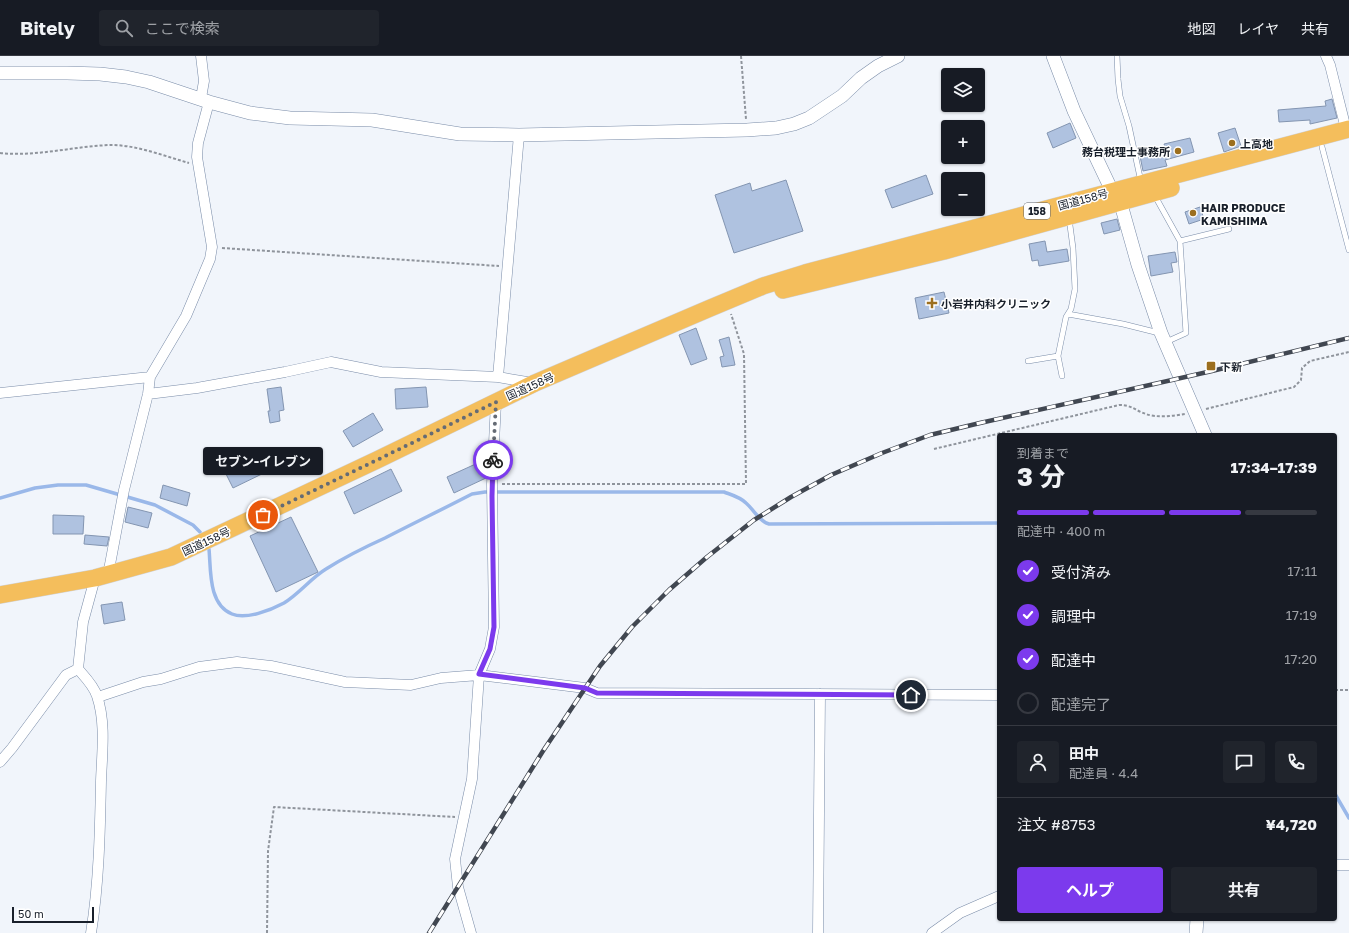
<!DOCTYPE html>
<html lang="ja">
<meta charset="utf-8">
<style>
body{margin:0;font-family:"Golos Text","Noto Sans JP",sans-serif;background:#20242c;color:#f1f3f6;height:100vh;display:flex;flex-direction:column;font-size:15px;white-space:nowrap}
*{box-sizing:border-box;margin:0}
p{font-size:13px;color:#9ea1a6}
.icon{flex:none;width:22px;height:22px;fill:none;stroke:currentColor;stroke-width:2;stroke-linecap:round;stroke-linejoin:round}
.map{position:relative;flex:1;overflow:hidden}
.side{position:absolute;left:997px;top:377px;width:340px;height:488px;display:flex;flex-direction:column;background:#171b24;border-radius:4px;box-shadow:0 1px 3px #0004}
.side>*{flex:none}
.fabs{position:absolute;left:941px;top:12px;display:grid;gap:8px}
.fabs a{display:grid;place-items:center;width:44px;height:44px;border-radius:4px;background:#171b24;box-shadow:0 1px 3px #0004;font-size:20px}
.scale{position:absolute;left:12px;bottom:10px;width:82px;box-sizing:border-box;padding-left:4px;border:2px solid #19202b;border-top:0;font-size:11px;line-height:14px;white-space:nowrap;color:#19202b;-webkit-text-stroke:3px #fff;paint-order:stroke}
.pin{position:absolute;display:grid;place-items:center;width:34px;height:34px;color:#fff;margin:-17px;border:2px solid #fff;border-radius:50%;box-shadow:0 1px 4px #0007}
.courier{position:absolute;display:grid;place-items:center;width:40px;height:40px;margin:-20px;border:3px solid #7c3aed;border-radius:50%;background:#fff;color:#222;box-shadow:0 1px 5px #0007}
.bubble{position:absolute;height:28px;border-radius:4px;background:#171b24;box-shadow:0 1px 3px #0004;font-size:13px;font-weight:700;line-height:28px;text-align:center}
.head em{font-style:normal;font-weight:700}
.head div{display:flex;flex-direction:column-reverse}
.head{display:flex;align-items:center;justify-content:space-between;height:68px;padding:0 20px}
h1{font-size:26px;font-weight:700;line-height:30px}
.bar{display:grid;grid-template-columns:repeat(4,1fr);gap:6px 4px;align-content:center;height:48px;padding:0 20px}
.bar i{height:5px;border-radius:3px;background:#363941}
.bar .on{background:#7c3aed}
.bar p{grid-column:span 4}
.line{display:flex;align-items:center;gap:10px;padding:0 20px;border-top:1px solid #363941}
.line div{flex:1}
.round{display:grid;place-items:center;flex:none;width:42px;height:42px;border-radius:4px;background:#20242c}
ol{padding:0 20px;list-style:none}
li{display:flex;align-items:center;gap:12px;height:44px}
li p{margin-inline-start:auto}
li .icon{padding:4px;border-radius:50%;background:#7c3aed;color:#fff;stroke-width:4}
li:last-child{color:#9ea1a6}
li i{width:22px;height:22px;border:2px solid #363941;border-radius:50%}
.primary-button{display:flex;gap:8px;margin-top:auto;padding:8px 20px}
.primary-button a{flex:1;height:46px;border-radius:4px;background:#7c3aed;color:#fff;font-size:16px;font-weight:700;line-height:46px;text-align:center}
.primary-button a+a{background:#20242c;color:#f1f3f6}
header{display:flex;align-items:center;gap:24px;box-sizing:border-box;height:56px;padding:0 20px;background:#171b24;border-bottom:1px solid #363941}
header strong{font-size:19px}
nav{display:flex;gap:22px;margin-inline-start:auto;font-size:14px}
.search{width:280px;height:36px;background:#20242c;display:flex;align-items:center;gap:10px;box-sizing:border-box;padding:0 14px;border-radius:4px;color:#9ea1a6;font-size:15px}
.map>svg:first-child{display:block}
.lines{fill:none;stroke-linecap:round;stroke-linejoin:round}
.stream{stroke:#9ab8e9;stroke-width:3.5}
.building{fill:#afc2e0;stroke:#8395b1}
.service-casing{stroke:#7a8ca8;stroke-width:6}
.minor-casing{stroke:#7a8ca8;stroke-width:11}
.tertiary-casing{stroke:#7a8ca8;stroke-width:14}
.trunk-casing{stroke:#d1d2d5;stroke-width:18}
.path{stroke:#8f949c;stroke-width:2;stroke-dasharray:3 2;stroke-linecap:butt}
.service{stroke:#fff;stroke-width:5}
.minor{stroke:#fff;stroke-width:10}
.tertiary{stroke:#fff;stroke-width:13}
.trunk{stroke:#f4be5c;stroke-width:17}
.rail-casing{stroke:#414751;stroke-width:4.5}
.rail{stroke:#fff;stroke-width:3;stroke-dasharray:9;stroke-linecap:butt}
.done{stroke:#656b74;stroke-width:4;stroke-dasharray:0 7.2}
.route{stroke:#7c3aed;stroke-width:5}
.poi-dot{fill:#9c6f1f;stroke:#fff;stroke-width:1.5}
.labels{text-anchor:middle;dominant-baseline:central;stroke-width:3;stroke-linejoin:round;paint-order:stroke}
.shield{fill:#fff;stroke:#5e636b;stroke-width:1}
.shield-label{font-size:10px;font-weight:bold;fill:#19202b}
.poi-label{font-size:11px;font-weight:bold;fill:#19202b;stroke:#fff;text-anchor:start}
.street-label{font-size:11px;fill:#19202b;stroke:#fff}
</style>
<header>
<strong>Bitely</strong>
<div class="search"><svg class="icon" aria-label="search" viewBox="0 0 24 24"><circle cx="10" cy="10" r="6"/><path d="M15 15l6 6"/></svg>ここで検索</div>
<nav><a>地図</a><a>レイヤ</a><a>共有</a></nav>
</header>
<div class="map">
<svg width="1349" height="877" viewBox="0 0 1349 877">
<rect width="100%" height="100%" fill="#f1f5fb"/>
<g class="lines">
<!-- stream -->
<path class="stream" d="M0,442L35,432L58,429H86L155,449L193,469L200,476
M209,493C211,514 208,548 232,558C246,564 271,554 284,547C300,537 311,522 326,513C345,501 365,491 385,482C414,467 443,453 472,438L485,436H724C732,439 740,441 746,447C755,455 759,465 769,468L999,467
M1335,738L1349,762"/>
</g>
<!-- building -->
<path class="building" d="M1332,43L1337,62L1310,68V64L1279,66L1278,54L1326,50L1325,45Z
M1070,67L1076,82L1053,92L1047,77Z
M1235,72L1241,90L1224,96L1218,77Z
M1190,82L1194,96L1165,104L1167,110L1143,115L1140,100L1166,94L1164,88Z
M926,119L933,138L892,152L885,134Z
M786,124L803,175L734,197L715,139L750,127L752,135Z
M1200,151L1204,163L1189,168L1185,156Z
M1117,163L1120,174L1104,178L1101,167Z
M1045,185L1047,196L1067,193L1069,205L1039,210L1038,204L1032,205L1029,188Z
M1175,196L1177,206L1171,207L1173,216L1151,220L1148,200Z
M944,236L949,257L919,263L915,242Z
M696,272L707,303L691,309L679,279Z
M729,281L735,309L722,311L720,301L724,300L719,284Z
M281,331L284,354L279,355L280,365L270,367L268,355H270L267,333Z
M426,331L428,351L396,353L395,333Z
M373,357L383,374L353,391L343,375Z
M259,402L266,416L233,432L226,418Z
M480,406L486,420V422L454,437L447,421Z
M391,413L402,435L354,458L344,436Z
M163,429L190,437L187,450L160,442Z
M128,451L152,457L148,472L125,466Z
M53,459L84,460L83,478H53Z
M291,461L318,516L276,536L250,480Z
M85,479L109,481L107,490L84,488Z
M122,546L125,564L104,568L101,549Z"/>
<g class="lines">
<defs>
<path id="service" d="M1117,0L1118,23L1120,40L1129,70L1141,126
M1322,91L1349,194
M1155,140L1180,185L1186,277L1166,286
M1180,185L1229,173
M1068,258L1123,268L1159,277
M1028,305L1058,300
M1062,320L1058,300L1066,261L1071,253L1075,233L1073,192L1069,162"/>
<path id="minor" d="M1326,0L1330,9L1346,73
M201,42L204,25L201,0
M498,321L519,79
M0,337L150,321
M148,338L197,332L285,316L331,306L381,316L498,321L533,327
M108,519L124,434L148,338L150,321L186,260L210,203L212,191L197,101L198,87L209,46
M98,641L143,626L161,623L199,611L237,606L271,610L345,626L411,629L441,622L479,619L585,632L597,637L999,639
M0,706L12,692L66,619L78,613
M1335,809H1349
M91,877C99,827 100,776 101,725C102,697 106,667 97,640C94,630 85,621 78,613L83,566L95,522
M471,877L458,831L455,803L472,723L479,619L490,593L494,571L492,428L496,346
M818,877L820,638
M932,877L960,857L999,840"/>
<path id="tertiary" d="M1053,0L1074,55L1112,135L1120,145L1138,209L1161,277L1205,379
M0,17H67L100,18L126,21L149,26L209,46L250,57L290,62L372,64L460,78L519,79L747,74L776,72L794,68L809,62L842,40L861,22L878,10L898,0
M1196,877L1197,863"/>
<path id="trunk" d="M783,234L944,195L1171,132
M0,539L95,522L171,501L377,404L535,327L708,253L763,230L805,217L1349,73"/>
</defs>
<!-- service casing -->
<use href="#service" class="service-casing"/>
<!-- minor casing -->
<use href="#minor" class="minor-casing"/>
<!-- tertiary casing -->
<use href="#tertiary" class="tertiary-casing"/>
<!-- trunk casing -->
<use href="#trunk" class="trunk-casing"/>
<!-- path -->
<path class="path" d="M741,0L746,63
M0,97C37,101 74,90 111,89C137,89 164,100 189,107
M222,192L499,210
M1206,353L1294,331L1301,324L1302,312L1310,305L1349,296
M934,393L1119,349C1132,349 1134,354 1146,358C1157,362 1173,360 1185,358
M502,428H746L744,298L731,258
M1335,634H1349
M267,877L268,795L274,751L455,761"/>
<!-- service -->
<use href="#service" class="service"/>
<!-- minor -->
<use href="#minor" class="minor"/>
<!-- tertiary -->
<use href="#tertiary" class="tertiary"/>
<!-- trunk -->
<use href="#trunk" class="trunk"/>
<defs>
<path id="rail" d="M429,877L543,695L600,610L632,571L669,534L707,501L754,464L791,441L831,419L882,397L930,379L980,367L1212,315L1349,282"/>
</defs>
<!-- rail casing -->
<use href="#rail" class="rail-casing"/>
<!-- rail -->
<use href="#rail" class="rail"/>
</g>
<g class="lines">
<!-- done -->
<path class="done" d="M263,459L377,404L496,346L493,404"/>
<!-- route -->
<path class="route" d="M493,404L492,440L494,571L490,593L479,618L585,632L597,637L911,639"/>
</g>
<!-- markers -->
<g class="poi-dot">
<circle cx="1232" cy="87" r="4"/>
<circle cx="1178" cy="95" r="4"/>
<circle cx="1193" cy="157" r="4"/>
<path d="M930 241h4v4h4v4h-4v4h-4v-4h-4v-4h4z"/>
<rect x="1206" y="305" width="10" height="10" rx="2"/>
</g>
<g class="labels">
<!-- shield labels -->
<rect class="shield" x="1024" y="147" width="26" height="16" rx="3"/>
<g class="shield-label">
<text x="1037" y="155">158</text>
</g>
<!-- poi labels -->
<g class="poi-label">
<text x="1240" y="87">上高地</text>
<text x="1170" y="95" text-anchor="end">務台税理士事務所</text>
<text x="1201" y="151">HAIR PRODUCE<tspan x="1201" dy="13">KAMISHIMA</tspan></text>
<text x="941" y="247">小岩井内科クリニック</text>
<text x="1220" y="310">下新</text>
</g>
<!-- street labels -->
<g class="street-label">
<text transform="translate(1083 143) rotate(-15)">国道158号</text>
<text transform="translate(530 330) rotate(-24)">国道158号</text>
<text transform="translate(206 485) rotate(-25)">国道158号</text>
</g>
</g>
</svg>
<div class="fabs">
<a><svg class="icon" aria-label="layers" viewBox="0 0 24 24"><path d="M12 4l9 5-9 5-9-5zM3 14l9 5 9-5"/></svg></a>
<a>+</a>
<a>−</a>
</div>
<div class="scale">50 m</div>
<div class="pin" style="left:263px;top:459px;background:#ea580c"><svg class="icon" aria-label="bag" viewBox="0 0 24 24"><path d="M5 8h14l-1 12H6zM9 8a3 3 0 0 1 6 0"/></svg></div>
<div class="pin" style="left:911px;top:639px;background:#1f2937"><svg class="icon" aria-label="home" viewBox="0 0 24 24"><path d="M3 11l9-7 9 7M6 9v11h12V9"/></svg></div>
<div class="courier" style="left:493px;top:404px"><svg class="icon" aria-label="bike" viewBox="0 0 24 24"><circle cx="6" cy="16" r="4"/><circle cx="18" cy="16" r="4"/><path d="M6 16l4-8h5l3 8M10 8l3 8H6M13 5h3"/></svg></div>
<div class="bubble" style="left:203px;top:391px;width:120px">セブン-イレブン</div>
<section class="side">
<div class="head"><div><h1>3 分</h1><p>到着まで</p></div><em>17:34–17:39</em></div>
<div class="bar"><i class="on"></i><i class="on"></i><i class="on"></i><i></i><p>配達中 · 400 m</p></div>
<ol>
<li><svg class="icon" aria-label="check" viewBox="0 0 24 24"><path d="M5 12l5 5 9-10"/></svg>受付済み<p>17:11</p></li>
<li><svg class="icon" aria-label="check" viewBox="0 0 24 24"><path d="M5 12l5 5 9-10"/></svg>調理中<p>17:19</p></li>
<li><svg class="icon" aria-label="check" viewBox="0 0 24 24"><path d="M5 12l5 5 9-10"/></svg>配達中<p>17:20</p></li>
<li><i></i>配達完了</li>
</ol>
<div class="line" style="height:72px"><a class="round"><svg class="icon" aria-label="person" viewBox="0 0 24 24"><circle cx="12" cy="8" r="4"/><path d="M4 21q1-7 8-7t8 7"/></svg></a><div><b>田中</b><p>配達員 · 4.4</p></div><a class="round"><svg class="icon" aria-label="chat" viewBox="0 0 24 24"><path d="M4 5h16v11H9l-5 4z"/></svg></a><a class="round"><svg class="icon" aria-label="phone" viewBox="0 0 24 24"><path d="M5 4h4l2 5-3 2q2 4 5 5l2-3 5 2v4C11 20 4 13 5 4z"/></svg></a></div>
<div class="line" style="height:52px"><div>注文 #8753</div><b>¥4,720</b></div>
<div class="primary-button"><a>ヘルプ</a><a>共有</a></div>
</section>
</div>
